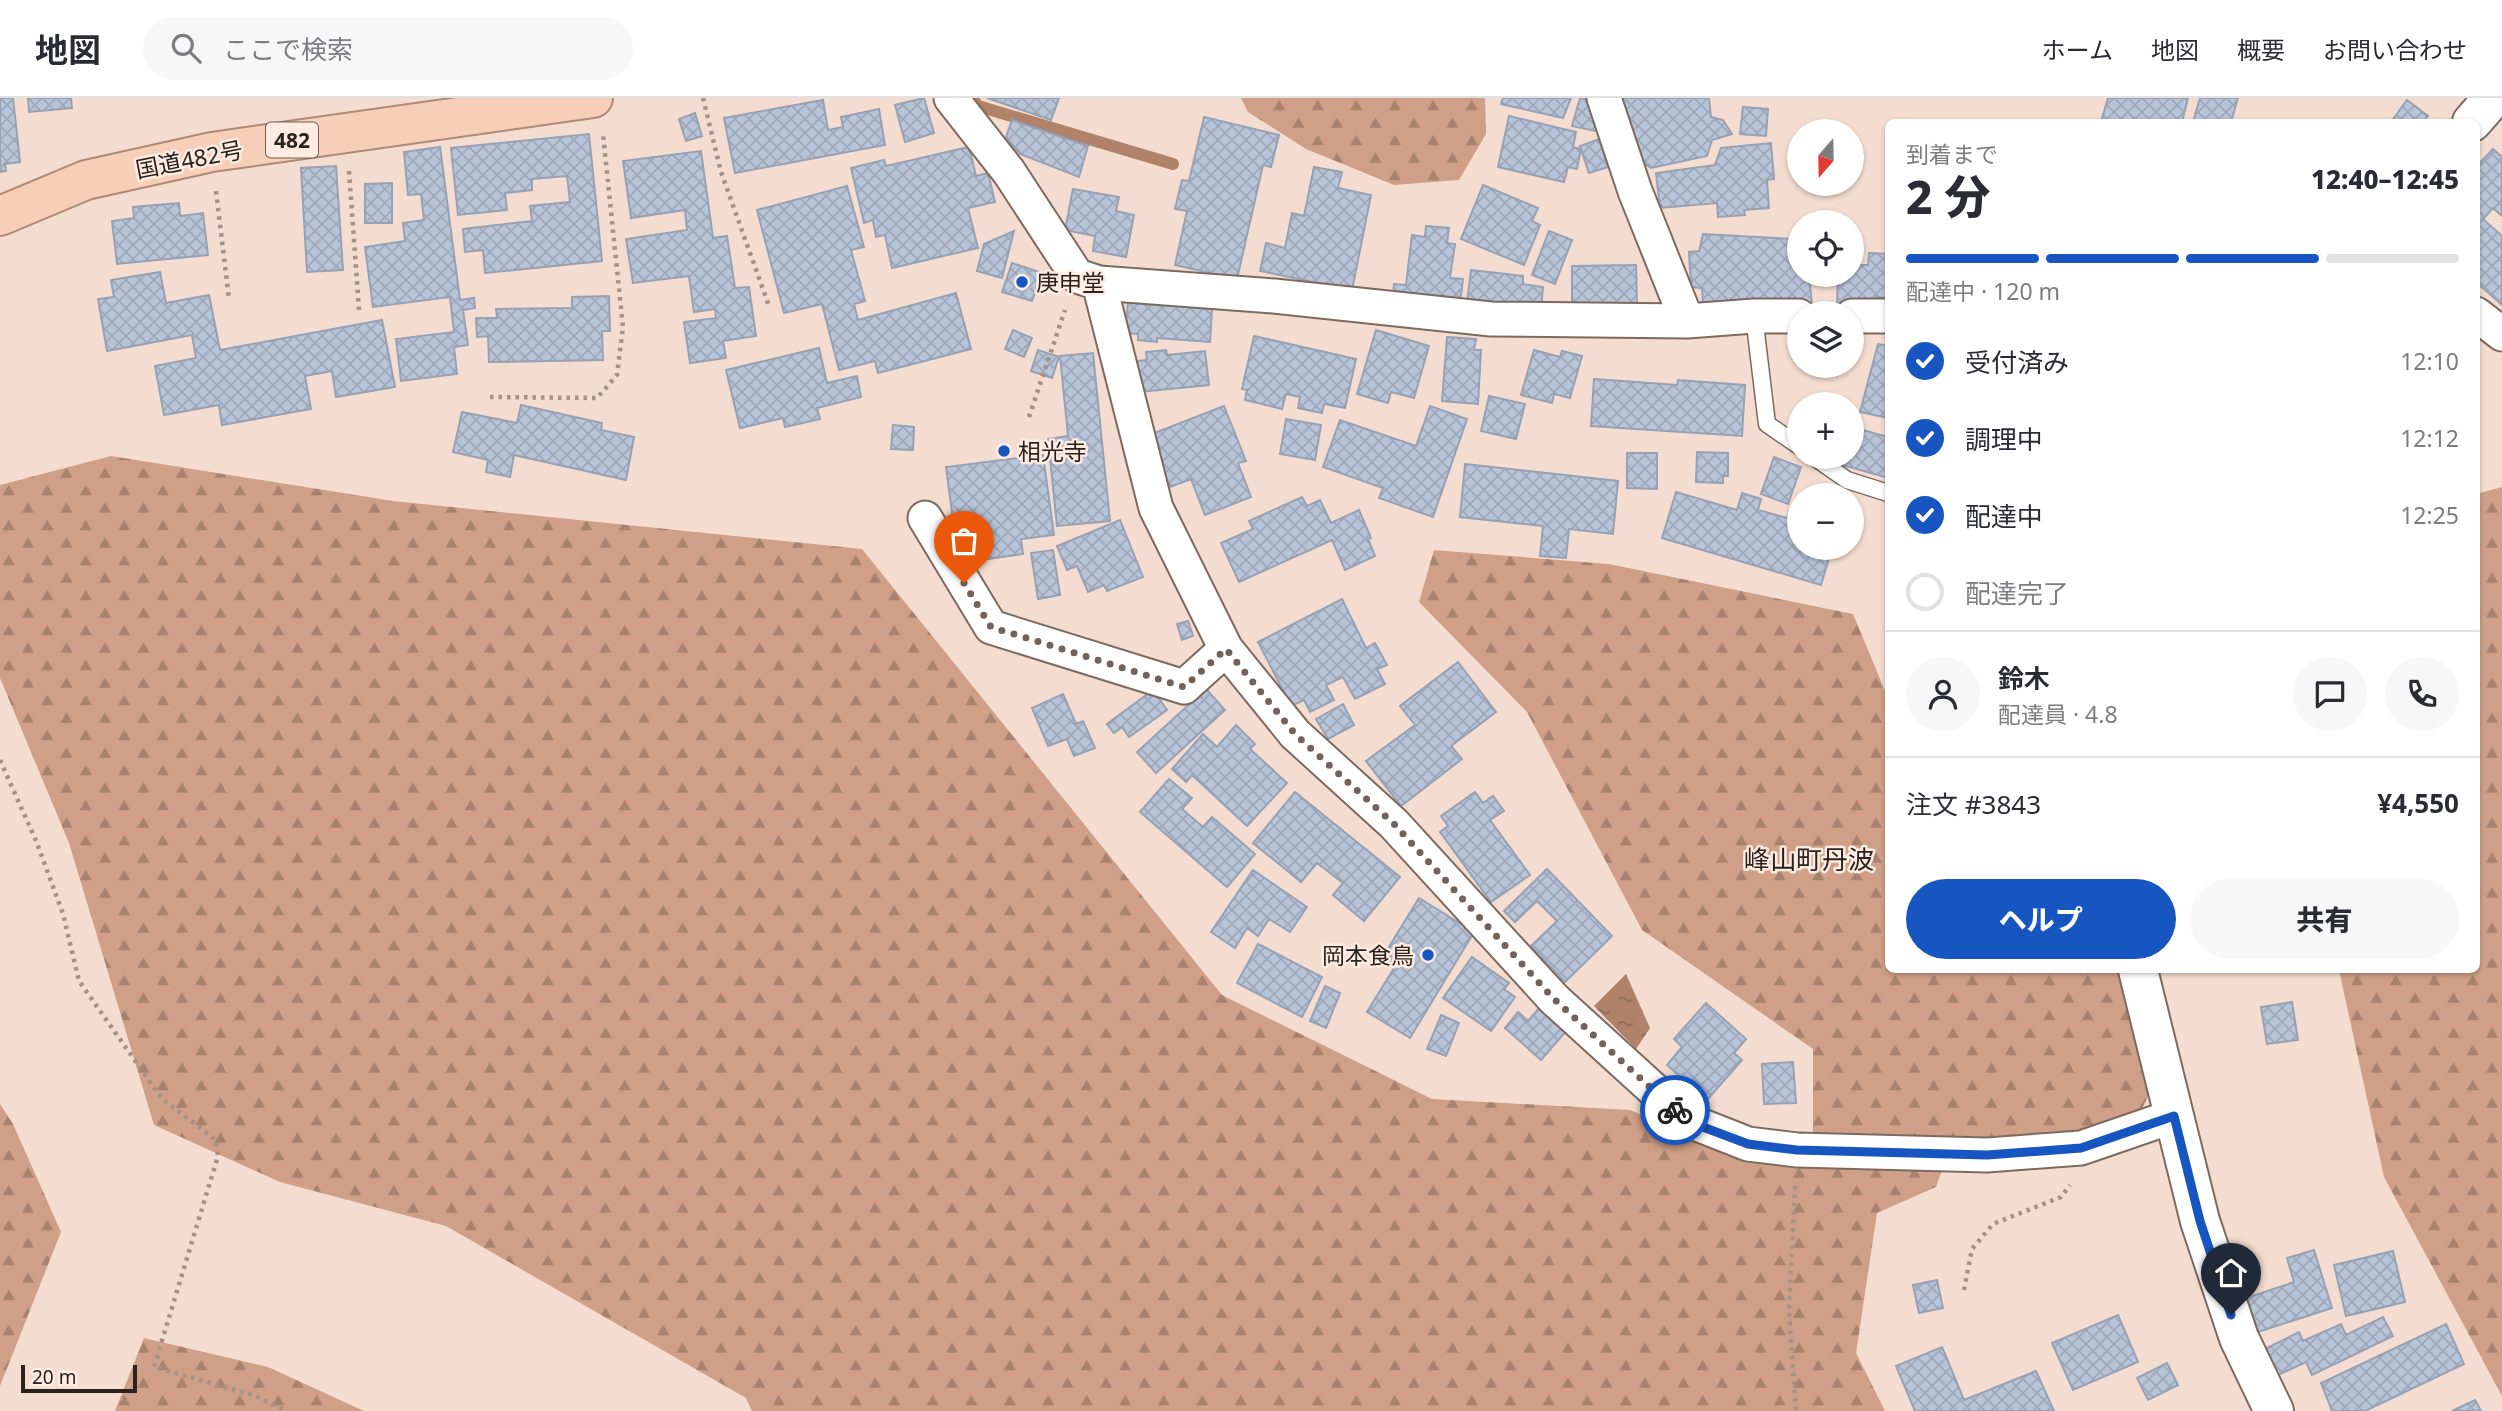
<!DOCTYPE html>
<html lang="ja">
<meta charset="utf-8">
<style>
body{margin:0;font-family:"Noto Sans","Noto Sans JP",sans-serif;background:#f7f7f7;color:#2b2b33;height:100vh;display:flex;flex-direction:column;font-size:26px;white-space:nowrap}
*{box-sizing:border-box;margin:0}
p{font-size:23px;color:#7c7c81}
.icon{flex:none;width:38px;height:38px;fill:none;stroke:currentColor;stroke-width:2;stroke-linecap:round;stroke-linejoin:round}
.map{position:relative;flex:1;overflow:hidden}
.panel{position:absolute;left:1885px;top:21px;width:595px;height:854px;display:flex;flex-direction:column;background:#fff;border-radius:10px;box-shadow:0 2px 5px #0004}
.panel>*{flex:none}
.needle{width:46px;rotate:200deg}
.controls{position:absolute;left:1787px;top:21px;display:grid;gap:14px}
.controls a{display:grid;place-items:center;width:77px;height:77px;border-radius:50%;background:#fff;box-shadow:0 2px 5px #0004;font-size:35px}
.scale{position:absolute;left:21px;bottom:18px;width:116px;box-sizing:border-box;padding-left:7px;border:4px solid #2a221d;border-top:0;font-size:19px;line-height:24px;white-space:nowrap;color:#2a221d;-webkit-text-stroke:5px #feebe1;paint-order:stroke}
.pin{position:absolute;display:grid;place-items:center;width:60px;height:60px;color:#fff;margin:-72px -30px;border-radius:50% 50% 50% 0;rotate:-45deg;box-shadow:0 0 7px #0007}
.pin .icon{rotate:45deg}
.courier{position:absolute;display:grid;place-items:center;width:70px;height:70px;margin:-35px;border:5px solid #1755c0;border-radius:50%;background:#fff;color:#222;box-shadow:0 2px 9px #0007}
.summary em{font-style:normal;font-weight:800}
.summary div{display:flex;flex-direction:column-reverse}
.summary{display:flex;align-items:center;justify-content:space-between;height:119px;padding:0 21px}
h1{font-size:46px;font-weight:800;line-height:52px}
.bar{display:grid;grid-template-columns:repeat(4,1fr);gap:10px 7px;align-content:center;height:84px;padding:0 21px}
.bar i{height:9px;border-radius:5px;background:#e1e1e2}
.bar .current{background:#1755c0}
.bar p{grid-column:span 4}
.line{display:flex;align-items:center;gap:18px;padding:0 21px;border-top:2px solid #e1e1e2}
.line div{flex:1}
.round{display:grid;place-items:center;flex:none;width:74px;height:74px;border-radius:37px;background:#f7f7f7}
ol{padding:0 21px;list-style:none}
li{display:flex;align-items:center;gap:21px;height:77px}
li p{margin-inline-start:auto}
li .icon{padding:7px;border-radius:50%;background:#1755c0;color:#fff;stroke-width:4}
li:last-child{color:#7c7c81}
li i{width:38px;height:38px;border:4px solid #e1e1e2;border-radius:50%}
.primary-button{display:flex;gap:14px;margin-top:auto;padding:14px 21px}
.primary-button a{flex:1;height:80px;border-radius:42px;background:#1755c0;color:#fff;font-size:28px;font-weight:800;line-height:80px;text-align:center}
.primary-button a+a{background:#f7f7f7;color:#2b2b33}
header{display:flex;align-items:center;gap:42px;box-sizing:border-box;height:98px;padding:0 35px;background:#fff;border-bottom:2px solid #e1e1e2}
header strong{font-size:33px}
nav{display:flex;gap:38px;margin-inline-start:auto;font-size:24px}
.search{width:490px;height:63px;background:#f7f7f7;display:flex;align-items:center;gap:18px;box-sizing:border-box;padding:0 24px;border-radius:38px;color:#7c7c81;font-size:26px}
.map>svg:first-child{display:block}
.forest{fill:url(#forest-firs)}
.water{fill:url(#water-ripples)}
.lines{fill:none;stroke-linecap:round;stroke-linejoin:round}
.stream{stroke:#af8269;stroke-width:12}
.building{fill:url(#building-cross-hatch);stroke:#96a1b4;stroke-width:2}
.service-casing{stroke:#7d695e;stroke-width:19}
.minor-casing{stroke:#7d695e;stroke-width:37}
.secondary-casing{stroke:#7d695e;stroke-width:42}
.trunk-casing{stroke:#ae8975;stroke-width:42}
.path{stroke:#a29288;stroke-width:4.5;stroke-dasharray:3.5 5;stroke-linecap:butt}
.service{stroke:#fff;stroke-width:16}
.minor{stroke:#fff;stroke-width:33}
.secondary{stroke:#fff;stroke-width:38}
.trunk{stroke:#f7ceb7;stroke-width:38}
.done{stroke:#71635c;stroke-width:7;stroke-dasharray:0 12.6}
.route{stroke:#1755c0;stroke-width:9}
.poi-dot{fill:#1755c0;stroke:#feebe1;stroke-width:2.5}
.labels{text-anchor:middle;dominant-baseline:central;stroke-width:5;stroke-linejoin:round;paint-order:stroke}
.shield{fill:#feebe1;stroke:#6a5e58;stroke-width:2}
.shield-label{font-size:21px;font-weight:bold;fill:#2a221d}
.street-label{font-size:23px;fill:#2a221d;stroke:#feebe1}
.poi-label{font-size:23px;fill:#2a221d;stroke:#feebe1;text-anchor:start}
.quarter-label{font-size:26px;fill:#2a221d;stroke:#feebe1}
</style>
<header>
<strong>地図</strong>
<div class="search"><svg class="icon" aria-label="search" viewBox="0 0 24 24"><circle cx="10" cy="10" r="6"/><path d="M15 15l6 6"/></svg>ここで検索</div>
<nav><a>ホーム</a><a>地図</a><a>概要</a><a>お問い合わせ</a></nav>
</header>
<div class="map">
<svg width="2502" height="1313" viewBox="0 0 2502 1313">
<defs>
<pattern id="forest-firs" width="22" height="20" patternUnits="userSpaceOnUse" patternTransform="scale(1.75)"><rect width="22" height="20" fill="#cfa087"/><path d="M5 1l3.5 6h-7zM16 11l3.5 6h-7z" fill="#a8826e"/></pattern>
<pattern id="water-ripples" width="26" height="14" patternUnits="userSpaceOnUse" patternTransform="scale(1.75)"><rect width="26" height="14" fill="#af8269"/><path d="M2 4q2-2 4 0t4 0M15 11q2-2 4 0t4 0" fill="none" stroke="#8f6a56"/></pattern>
<pattern id="building-cross-hatch" width="8" height="8" patternUnits="userSpaceOnUse" patternTransform="scale(1.75)"><rect width="8" height="8" fill="#b8c4d8"/><path d="M0 0l8 8M0 8l8-8" fill="none" stroke="#9ea8b9"/></pattern>
</defs>
<rect width="100%" height="100%" fill="#f4ddd0"/>
<!-- forest -->
<path class="forest" d="M1241,0H1485L1486,36L1459,82L1394,87L1306,51L1248,14Z
M111,358L393,403L862,451L1222,897L1432,1001L1630,1012L1747,1060L1943,1069L1936,1089L1877,1115L1856,1255L1885,1313H752L746,1300L446,1128L280,1084L154,1027L69,745L0,580V387Z
M2502,389V1298L2384,1079L2339,872H2476V396Z
M1434,452L1609,466L1853,516L1888,600V872H2125L2153,988L2141,1013L2082,1040L1990,1042L1813,1035V951L1642,832L1527,614L1419,504Z
M0,1006L13,1026L61,1134L0,1288Z
M144,1240L268,1269L364,1313H115Z"/>
<!-- water -->
<path class="water" d="M1626,876L1650,930L1636,951L1594,908Z"/>
<g class="lines">
<!-- stream -->
<path class="stream" d="M972,0L978,8L1173,66"/>
</g>
<!-- building -->
<path class="building" d="M0,0H13L20,64L5,66L6,73L0,74Z
M28,0H71L72,10L29,14Z
M924,0L934,35L905,44L895,7Z
M987,0H1059L1051,22Z
M1503,0H1571L1563,20L1501,6Z
M1580,0L1587,1L1600,34L1572,28Z
M1622,0H1709L1711,19L1723,22L1732,36L1712,42L1707,58L1651,70L1642,64Z
M2108,0H2188L2182,24H2101Z
M2200,0H2238L2231,24H2193Z
M823,2L828,32L843,29L841,19L879,11L885,47L735,75L724,20Z
M2407,2L2428,18L2423,24H2391Z
M1743,9L1768,11L1766,38L1740,36Z
M695,15L702,38L686,43L679,21Z
M1509,18L1576,34L1573,49L1581,51L1577,71L1568,69L1564,84L1498,69Z
M1204,19L1279,37L1271,69L1263,67L1237,181L1175,167L1187,113L1175,111L1182,82L1189,83Z
M1012,22L1088,48L1079,79L1020,56L1006,39Z
M589,36L602,163L485,175L483,152L465,154L463,131L532,123L530,108L570,104L567,78L532,81V92L505,95L507,112L458,117L451,50Z
M1599,41L1608,69L1589,75L1580,48Z
M1771,45L1774,81L1767,82L1769,110L1744,112L1745,117L1718,119L1717,105L1660,110L1656,75L1715,67L1721,50Z
M440,49L460,202L474,200L475,210L463,212L468,247L454,249L457,276L401,283L396,241L454,234L450,199L373,209L365,149L405,143L403,125L424,122L421,96L408,97L404,54Z
M969,49L976,78L988,75L995,104L968,110L978,150L892,170L885,137L876,139L873,122L864,125L851,70L884,62L886,68Z
M2493,51L2502,59V118L2493,110L2483,121L2502,138V207L2476,184V69Z
M701,53L713,140L727,138L735,190L749,189L756,238L723,243L726,260L690,265L684,224L716,220L715,211L694,214L689,178L633,185L626,141L687,132L685,112L631,120L623,63Z
M336,68L343,172L307,174L301,70Z
M1314,69L1342,74L1338,90L1371,97L1352,192L1260,173L1266,145L1285,150L1292,115L1304,118Z
M392,85V125H365V86Z
M1483,87L1538,110L1532,123L1540,127L1524,167L1461,141Z
M847,88L864,149L851,152L865,203L854,206L858,222L956,195L971,251L878,275L875,263L839,272L822,206L784,215L757,112Z
M1073,91L1119,99L1116,113L1134,117L1126,159L1093,153L1095,138L1065,132Z
M179,105L180,118L203,115L208,157L117,166L112,123L134,120L133,109Z
M1426,128L1449,130L1447,145L1455,146L1450,180L1463,181L1460,206L1393,198L1394,186L1406,187L1412,137L1425,139Z
M1014,133L1002,180L977,173L984,146Z
M1549,133L1572,142L1555,186L1532,177Z
M1703,136L1792,141L1790,163H1799V177H1809L1812,207L1703,206L1702,190L1691,189L1689,154L1699,153Z
M1869,155L1888,156V200L1876,199V207L1837,205L1838,177H1852V167H1868Z
M1012,165L1042,175L1032,203L1002,194Z
M1636,167L1637,206H1572V168Z
M1471,172L1523,178V186L1543,189L1541,212L1467,204Z
M160,174L166,205L209,197L220,252L382,222L395,289L336,299L332,273L305,278L311,311L222,327L219,307L164,317L155,268L196,260L192,237L107,253L98,201L114,199L111,182Z
M609,198L610,233H602L603,262L489,264L488,238L477,239L476,220H497L496,211L572,210V199Z
M1128,204L1212,211L1210,244L1157,240V244L1138,242V236L1125,235Z
M1013,232L1032,240L1024,259L1005,251Z
M1376,232L1429,248L1414,300L1391,294L1388,305L1357,296Z
M1254,238L1356,261L1345,310L1324,306L1322,315L1298,310L1300,299L1286,296L1282,311L1245,302L1247,292L1242,291Z
M1447,239L1476,241L1474,252H1481L1478,306L1442,303Z
M1878,246L1888,248V320L1860,314Z
M819,250L827,285L857,278L861,299L817,310L820,321L785,329L783,320L740,330L726,272Z
M1038,252L1059,259L1052,280L1031,273Z
M1166,252L1167,257L1205,253L1209,287L1140,294L1137,263L1147,262L1146,254Z
M1534,252L1560,259L1562,253L1582,258L1570,300L1554,296L1552,305L1521,297Z
M1093,255L1110,423L1057,428L1048,341L1068,338L1060,258Z
M1594,281L1677,287L1678,282L1745,287L1742,338L1591,328Z
M1489,298L1525,306L1516,341L1481,333Z
M521,307L602,325L601,332L634,339L626,382L514,357L510,379L486,374L488,362L453,354L462,314L517,325Z
M1224,308L1246,363L1238,365L1251,399L1205,417L1191,381L1170,389L1149,337Z
M1430,308L1467,321L1433,419L1379,400L1383,390L1323,369L1340,322L1416,348Z
M1286,321L1321,327L1315,362L1280,356Z
M893,327L914,329L913,352L891,351Z
M1852,329L1888,339V380L1839,366L1841,359H1852Z
M1697,354L1728,355V378H1723V385L1696,384Z
M1627,355H1657V391L1627,390Z
M1043,357L1054,437L1021,441L1023,456L987,461L984,442L956,445L946,369Z
M1774,359L1801,369L1788,406L1761,396Z
M1465,366L1618,383L1613,436L1569,431L1566,460L1540,458L1543,428L1460,419Z
M1676,394L1737,412L1742,395L1761,401L1758,412L1787,420L1789,416L1799,419V450H1832L1821,487L1662,440Z
M1302,399L1307,408L1320,402L1331,425L1359,412L1371,440L1368,441L1375,458L1345,472L1332,442L1239,484L1221,445L1253,431L1249,423Z
M1120,422L1143,479L1107,493L1104,487L1088,494L1077,468L1067,472L1057,448Z
M1053,452L1060,497L1038,501L1031,455Z
M1342,501L1366,550L1375,545L1387,567L1377,571L1385,586L1355,601L1343,579L1326,587L1334,602L1310,614L1304,602L1291,608L1258,544Z
M1188,523L1193,538L1182,542L1177,526Z
M1458,564L1496,614L1451,648L1462,661L1401,708L1366,663L1415,627L1400,608Z
M1206,591L1225,612L1156,675L1137,654Z
M1153,592L1167,612L1129,639L1122,629L1114,635L1107,626Z
M1063,596L1076,626L1083,623L1095,650L1074,658L1067,641L1048,648L1032,610Z
M1343,606L1354,627L1328,641L1316,621Z
M1236,627L1255,646L1250,651L1287,685L1247,728L1192,677L1186,684L1172,671L1203,636L1217,649Z
M1169,681L1192,700L1182,711L1203,729L1212,719L1255,756L1227,789L1140,714Z
M1295,694L1400,779L1364,823L1333,797L1343,785L1317,765L1301,784L1253,745Z
M1475,694L1483,705L1493,698L1504,713L1490,722L1530,777L1491,804L1440,734L1448,728L1441,718Z
M1547,771L1612,838L1565,884L1531,848L1557,823L1537,803L1515,824L1504,813Z
M1253,772L1307,809L1290,834L1269,821L1258,838L1247,830L1235,850L1211,834Z
M1419,800L1474,834L1410,940L1367,914L1394,870L1381,862Z
M1258,846L1322,879L1302,919L1237,885Z
M1472,859L1509,885L1504,891L1515,899L1491,933L1443,900Z
M1325,888L1340,895L1326,930L1310,923Z
M2292,904L2298,942L2267,946L2261,909Z
M1706,905L1746,941L1734,955L1742,962L1707,1002L1667,967L1682,949L1674,941Z
M1540,909L1567,932L1541,962L1505,930L1518,914L1528,923Z
M1441,917L1459,925L1446,958L1427,951Z
M1793,964L1796,1005L1764,1006L1762,966Z
M2314,1152L2332,1210L2258,1234L2247,1200L2294,1184L2287,1160Z
M2393,1153L2405,1204L2346,1218L2334,1167Z
M1937,1182L1943,1210L1919,1215L1913,1187Z
M2118,1217L2138,1264L2073,1292L2052,1245Z
M2383,1219L2393,1238L2312,1277L2306,1264L2276,1278L2263,1252L2299,1234L2303,1243L2341,1226L2346,1237Z
M2446,1226L2464,1266L2365,1313H2332L2321,1285Z
M1942,1249L1964,1302L2036,1273L2054,1313H1915L1896,1268Z
M2167,1265L2178,1287L2148,1302L2137,1280Z
M2475,1302L2481,1313H2452Z"/>
<g class="lines">
<defs>
<path id="service" d="M1754,218L1767,326L1799,348
M1814,359L1847,382L1888,395"/>
<path id="minor" d="M951,0L1009,74L1077,178L1099,185L1274,198L1491,221L1687,223L1754,218H1799
M1604,0L1635,93L1687,223
M1099,185L1156,410L1226,551L1295,636L1394,726L1554,901L1687,1022L1748,1046L1797,1052L1987,1057L2081,1050L2174,1018
M2476,216L2502,236
M1852,218H1888
M925,420L991,529L1184,589L1226,551"/>
<path id="secondary" d="M2472,24L2493,0
M2138,872L2200,1123L2239,1240L2274,1313"/>
<path id="trunk" d="M0,118L86,82L212,54L593,0"/>
</defs>
<!-- service casing -->
<use href="#service" class="service-casing"/>
<!-- minor casing -->
<use href="#minor" class="minor-casing"/>
<!-- secondary casing -->
<use href="#secondary" class="secondary-casing"/>
<!-- trunk casing -->
<use href="#trunk" class="trunk-casing"/>
<!-- path -->
<path class="path" d="M703,0L721,74L769,208
M349,73L359,212
M216,93L229,201
M490,299L597,300L617,277L623,229L603,36
M1029,319L1065,212
M0,662L37,745L63,816L79,883L162,1001L216,1042L218,1058L154,1269L253,1297L287,1313
M1795,1088L1789,1214L1796,1313
M1964,1192L1972,1151L1993,1126L2061,1099L2070,1087"/>
<!-- service -->
<use href="#service" class="service"/>
<!-- minor -->
<use href="#minor" class="minor"/>
<!-- secondary -->
<use href="#secondary" class="secondary"/>
<!-- trunk -->
<use href="#trunk" class="trunk"/>
</g>
<g class="lines">
<!-- done -->
<path class="done" d="M964,485L991,529L1184,589L1226,551L1295,636L1394,726L1554,901L1675,1012"/>
<!-- route -->
<path class="route" d="M1675,1012L1687,1023L1748,1046L1797,1052L1987,1057L2081,1050L2174,1018L2200,1123L2231,1217"/>
</g>
<!-- markers -->
<g class="poi-dot">
<circle cx="1022" cy="184" r="7"/>
<circle cx="1004" cy="353" r="7"/>
<circle cx="1428" cy="857" r="7"/>
</g>
<g class="labels">
<!-- shield labels -->
<rect class="shield" x="266" y="24.5" width="52" height="35" rx="5"/>
<g class="shield-label">
<text x="292" y="42">482</text>
</g>
<!-- street labels -->
<g class="street-label">
<text transform="translate(189 61) rotate(-11)">国道482号</text>
</g>
<!-- poi labels -->
<g class="poi-label">
<text x="1036" y="184">庚申堂</text>
<text x="1018" y="353">相光寺</text>
<text x="1414" y="857" text-anchor="end">岡本食鳥</text>
</g>
<!-- quarter labels -->
<g class="quarter-label">
<text x="1809" y="761">峰山町丹波</text>
</g>
</g>
</svg>
<div class="controls">
<a><svg class="needle" viewBox="-14 -14 28 28"><path d="M0-13l5 13h-10z" fill="#e53935"/><path d="M0 13l5-13h-10z" fill="#7c7c81"/></svg></a>
<a><svg class="icon" aria-label="locate" viewBox="0 0 24 24"><circle cx="12" cy="12" r="6"/><path d="M12 2v4M12 18v4M2 12h4M18 12h4"/></svg></a>
<a><svg class="icon" aria-label="layers" viewBox="0 0 24 24"><path d="M12 4l9 5-9 5-9-5zM3 14l9 5 9-5"/></svg></a>
<a>+</a>
<a>−</a>
</div>
<div class="scale">20 m</div>
<div class="pin" style="left:964px;top:485px;background:#ea580c"><svg class="icon" aria-label="bag" viewBox="0 0 24 24"><path d="M5 8h14l-1 12H6zM9 8a3 3 0 0 1 6 0"/></svg></div>
<div class="pin" style="left:2231px;top:1217px;background:#1f2937"><svg class="icon" aria-label="home" viewBox="0 0 24 24"><path d="M3 11l9-7 9 7M6 9v11h12V9"/></svg></div>
<div class="courier" style="left:1675px;top:1012px"><svg class="icon" aria-label="bike" viewBox="0 0 24 24"><circle cx="6" cy="16" r="4"/><circle cx="18" cy="16" r="4"/><path d="M6 16l4-8h5l3 8M10 8l3 8H6M13 5h3"/></svg></div>
<section class="panel">
<div class="summary"><div><h1>2 分</h1><p>到着まで</p></div><em>12:40–12:45</em></div>
<div class="bar"><i class="current"></i><i class="current"></i><i class="current"></i><i></i><p>配達中 · 120 m</p></div>
<ol>
<li><svg class="icon" aria-label="check" viewBox="0 0 24 24"><path d="M5 12l5 5 9-10"/></svg>受付済み<p>12:10</p></li>
<li><svg class="icon" aria-label="check" viewBox="0 0 24 24"><path d="M5 12l5 5 9-10"/></svg>調理中<p>12:12</p></li>
<li><svg class="icon" aria-label="check" viewBox="0 0 24 24"><path d="M5 12l5 5 9-10"/></svg>配達中<p>12:25</p></li>
<li><i></i>配達完了</li>
</ol>
<div class="line" style="height:126px"><a class="round"><svg class="icon" aria-label="person" viewBox="0 0 24 24"><circle cx="12" cy="8" r="4"/><path d="M4 21q1-7 8-7t8 7"/></svg></a><div><b>鈴木</b><p>配達員 · 4.8</p></div><a class="round"><svg class="icon" aria-label="chat" viewBox="0 0 24 24"><path d="M4 5h16v11H9l-5 4z"/></svg></a><a class="round"><svg class="icon" aria-label="phone" viewBox="0 0 24 24"><path d="M5 4h4l2 5-3 2q2 4 5 5l2-3 5 2v4C11 20 4 13 5 4z"/></svg></a></div>
<div class="line" style="height:91px"><div>注文 #3843</div><b>¥4,550</b></div>
<div class="primary-button"><a>ヘルプ</a><a>共有</a></div>
</section>
</div>
